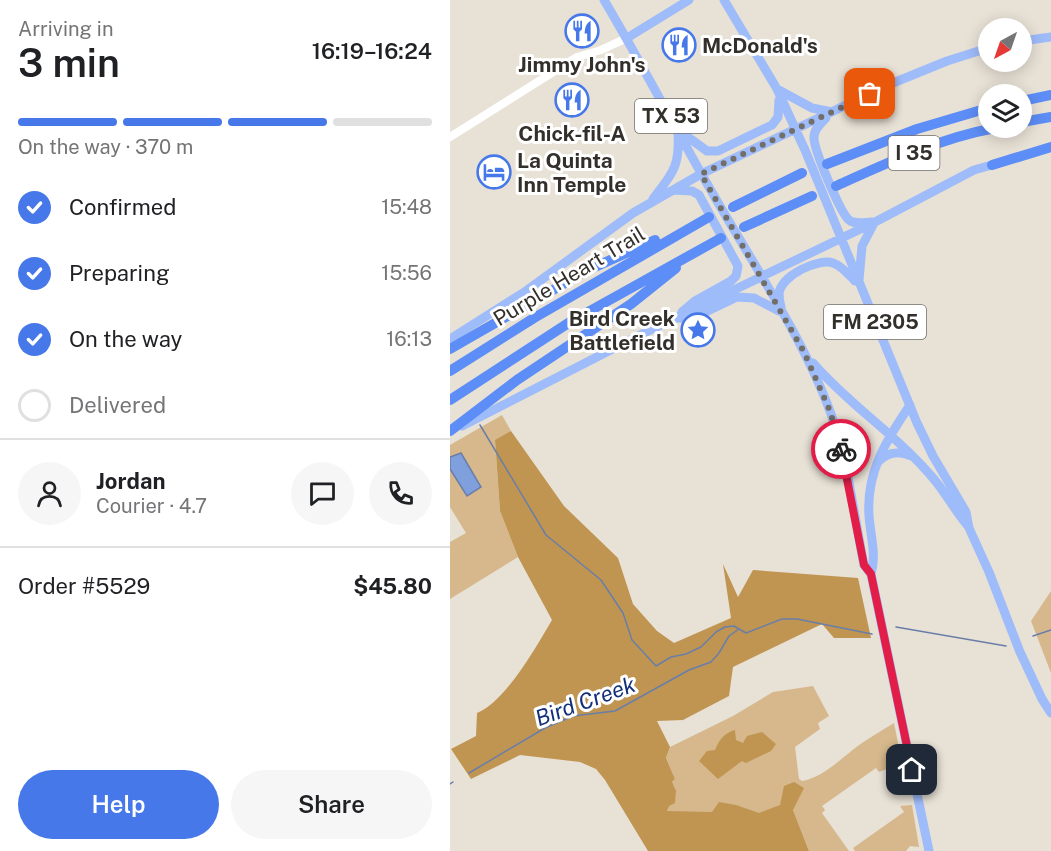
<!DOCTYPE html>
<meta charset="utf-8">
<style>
body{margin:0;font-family:"Public Sans",sans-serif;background:#f6f6f6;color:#202124;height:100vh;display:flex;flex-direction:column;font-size:22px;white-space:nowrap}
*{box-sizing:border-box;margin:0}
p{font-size:20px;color:#757577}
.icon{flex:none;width:33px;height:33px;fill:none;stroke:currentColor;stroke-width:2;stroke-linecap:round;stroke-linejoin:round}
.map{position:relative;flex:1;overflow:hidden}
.sheet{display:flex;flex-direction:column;background:#fff;width:450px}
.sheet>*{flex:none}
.needle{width:39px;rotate:220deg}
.fabs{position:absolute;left:528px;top:18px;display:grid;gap:12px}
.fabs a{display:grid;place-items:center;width:54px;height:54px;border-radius:50%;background:#fff;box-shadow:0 3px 15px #0003;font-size:30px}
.pin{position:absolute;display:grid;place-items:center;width:51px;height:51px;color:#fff;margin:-26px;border-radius:12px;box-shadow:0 3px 9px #0006}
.courier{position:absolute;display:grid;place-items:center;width:60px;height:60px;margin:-30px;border:4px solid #e11d48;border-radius:50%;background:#fff;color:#222;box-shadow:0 2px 8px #0007}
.head em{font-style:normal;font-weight:600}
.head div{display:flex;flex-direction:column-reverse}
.head{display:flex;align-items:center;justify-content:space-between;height:102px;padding:0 18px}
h1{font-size:39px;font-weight:600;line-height:45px}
.bar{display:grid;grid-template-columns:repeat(4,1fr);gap:9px 6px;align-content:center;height:72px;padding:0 18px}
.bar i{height:8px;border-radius:4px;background:#e0e0e0}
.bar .on{background:#4678ea}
.bar p{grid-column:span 4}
.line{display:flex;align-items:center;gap:15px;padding:0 18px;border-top:2px solid #e0e0e0}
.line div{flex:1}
.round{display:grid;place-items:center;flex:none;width:63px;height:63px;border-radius:32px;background:#f6f6f6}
ol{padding:0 18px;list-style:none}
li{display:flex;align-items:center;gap:18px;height:66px}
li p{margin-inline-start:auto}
li .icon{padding:6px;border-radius:50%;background:#4678ea;color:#fff;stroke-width:4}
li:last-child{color:#757577}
li i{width:33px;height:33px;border:3px solid #e0e0e0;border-radius:50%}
.button{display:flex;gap:12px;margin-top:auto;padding:12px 18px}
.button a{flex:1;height:69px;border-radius:36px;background:#4678ea;color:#fff;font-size:24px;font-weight:600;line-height:69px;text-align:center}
.button a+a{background:#f6f6f6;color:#202124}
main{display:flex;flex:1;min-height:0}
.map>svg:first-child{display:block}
.green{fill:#d6b88c}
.forest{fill:#c09552}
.water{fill:#809fdd;stroke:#697ea8;stroke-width:1.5}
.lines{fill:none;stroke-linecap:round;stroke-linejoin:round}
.stream{stroke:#697ea8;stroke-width:1.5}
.minor{stroke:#fff;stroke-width:8}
.major{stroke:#9ebbfa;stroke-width:9}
.highway{stroke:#5d8df6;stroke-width:10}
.done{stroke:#726e68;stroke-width:6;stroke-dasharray:0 10.8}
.route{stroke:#e11d48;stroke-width:8}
.labels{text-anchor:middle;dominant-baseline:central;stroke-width:6;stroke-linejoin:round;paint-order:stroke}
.shield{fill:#fff;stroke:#706e6b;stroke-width:1.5}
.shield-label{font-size:20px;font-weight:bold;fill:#33302c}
.poi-label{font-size:21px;font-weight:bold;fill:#33302c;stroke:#fff;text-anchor:start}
.street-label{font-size:21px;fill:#33302c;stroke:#fff}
.water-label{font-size:22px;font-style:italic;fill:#123078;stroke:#fff}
</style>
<main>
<section class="sheet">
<div class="head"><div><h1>3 min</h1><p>Arriving in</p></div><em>16:19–16:24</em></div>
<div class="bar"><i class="on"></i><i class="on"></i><i class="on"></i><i></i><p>On the way · 370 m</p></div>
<ol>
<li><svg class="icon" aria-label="check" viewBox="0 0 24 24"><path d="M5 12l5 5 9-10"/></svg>Confirmed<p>15:48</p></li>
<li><svg class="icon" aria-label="check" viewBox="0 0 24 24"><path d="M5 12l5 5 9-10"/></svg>Preparing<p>15:56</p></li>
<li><svg class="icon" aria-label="check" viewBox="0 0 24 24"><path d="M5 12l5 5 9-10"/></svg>On the way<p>16:13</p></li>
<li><i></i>Delivered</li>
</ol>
<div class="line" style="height:108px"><a class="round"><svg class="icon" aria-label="person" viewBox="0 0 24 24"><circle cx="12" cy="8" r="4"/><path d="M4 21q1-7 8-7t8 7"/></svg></a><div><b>Jordan</b><p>Courier · 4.7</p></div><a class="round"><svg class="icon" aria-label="chat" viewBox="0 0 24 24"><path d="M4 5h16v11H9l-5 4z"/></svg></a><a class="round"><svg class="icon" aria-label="phone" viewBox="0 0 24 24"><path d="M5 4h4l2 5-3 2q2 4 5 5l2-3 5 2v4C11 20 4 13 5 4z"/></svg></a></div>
<div class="line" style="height:78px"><div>Order #5529</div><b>$45.80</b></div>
<div class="button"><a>Help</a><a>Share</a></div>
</section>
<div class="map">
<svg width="601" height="851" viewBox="0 0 601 851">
<rect width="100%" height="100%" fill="#e8e1d6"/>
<!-- green -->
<path class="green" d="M52,415L61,431L45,441L50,511L68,557L0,599V542L16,533L0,507V445Z
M601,591V673L581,621Z
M363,686L379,716L368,723L370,729L345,747L349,779L352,781C375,777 393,756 412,743C422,736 433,730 444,723L452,763L429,772L426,768L372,806L375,810L372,813L399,851H359L343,810L344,782L341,834L217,812L222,782L225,779L216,758L220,747L283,716L323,692Z
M462,805L469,847L460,846L456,851H405L403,848L454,812L450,806Z"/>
<!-- forest -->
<path class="forest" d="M61,431L114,506L168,558L183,604L207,631L224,643L281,618L273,564L288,597L303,570L408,578L421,638H384L372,624L283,667L279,696L233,720L207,721L220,747L216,758L225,779L222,782L226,791L225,803L219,806L217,811L262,812L269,802L286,805L309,813L330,805L334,786L344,782L354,788L343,810L359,851H198L155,780L146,769L130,762L70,755L21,779L1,749L26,736L27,713C56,701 86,647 102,620L68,557L50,511L45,440Z
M285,730L286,740L293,743L297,736L312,732L326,744L321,751L296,763L292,761L268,779L249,761L257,751L265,750C269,740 274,733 285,730Z"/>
<!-- water -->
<path class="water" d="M11,453L31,487L17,496L0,469V457Z"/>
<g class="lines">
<!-- stream -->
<path class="stream" d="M30,425L96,535L151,580L173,613L182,640L206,666L221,657L236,654L251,647L266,632L275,627L284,626L289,629
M446,627L556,646
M583,636L601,630
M19,773L95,728L123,716L165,711L239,670L261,662L269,653L279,636L289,629L296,633L332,619H347L422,634
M0,784L3,782"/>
<!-- minor -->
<path class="minor" d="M0,137L127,57L151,50L177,38"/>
<!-- major -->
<path class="major" d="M154,0C192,64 226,130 263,194C303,264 354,339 381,414C398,461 404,516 414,565L421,574L479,851
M274,0L327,89L355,150L467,423L483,456L516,512L519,528L539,572L570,652L592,699L601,713
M177,38L239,0
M572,41L601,37
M327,89L362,108L382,112
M376,118C371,123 364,129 364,137C363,148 391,214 399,220C405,225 415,222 422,222
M231,132L257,151H268L322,125L328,117L329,100
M223,190L242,191L249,195L288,266L286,276L281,281L245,301L232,312
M203,199C222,174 230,167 228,134
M409,280L412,246L423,225
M331,307C330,303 329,297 329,293C332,275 368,258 383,263C392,266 399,275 405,281
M228,318H243L287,297L304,298L329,311
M0,339L76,291L183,213L251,174L438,85L497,61L538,48
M363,363C399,405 447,435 483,478C496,493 505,511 518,526
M12,426L188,336L425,222L524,170L549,163
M427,463C436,453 448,450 461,456
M421,574C427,554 420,535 419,515C416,472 437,439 460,405"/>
<!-- highway -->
<path class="highway" d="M572,101L601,95
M572,122L601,117
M377,164L467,129L538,108
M542,165L601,147
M386,186C437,163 490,138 545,128
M283,207L352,173
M294,227L362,196
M0,349L136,271L205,240
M0,371L84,318L259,217
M0,400L120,322L271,238
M0,431L67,380L181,304L226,268"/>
</g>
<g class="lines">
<!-- done -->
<path class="done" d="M391,449L380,411L354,352L251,174L420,94"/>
<!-- route -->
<path class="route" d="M391,449L414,565L421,574L462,770"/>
</g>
<!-- icons -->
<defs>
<symbol id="restaurant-ring" viewBox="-11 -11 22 22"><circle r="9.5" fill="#fff" stroke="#4678ea" stroke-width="1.5"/><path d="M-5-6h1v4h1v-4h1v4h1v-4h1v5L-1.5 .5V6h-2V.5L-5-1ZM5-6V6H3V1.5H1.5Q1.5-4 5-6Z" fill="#4678ea"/></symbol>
<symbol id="hotel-ring" viewBox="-11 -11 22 22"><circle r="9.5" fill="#fff" stroke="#4678ea" stroke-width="1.5"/><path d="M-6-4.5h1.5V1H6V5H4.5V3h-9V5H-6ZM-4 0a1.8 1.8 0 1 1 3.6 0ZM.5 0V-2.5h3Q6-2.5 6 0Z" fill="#4678ea"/></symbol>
<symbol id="sight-ring" viewBox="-11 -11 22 22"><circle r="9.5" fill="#fff" stroke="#4678ea" stroke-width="1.5"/><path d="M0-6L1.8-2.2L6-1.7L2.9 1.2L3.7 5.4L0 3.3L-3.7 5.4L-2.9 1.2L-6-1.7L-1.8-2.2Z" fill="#4678ea"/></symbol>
</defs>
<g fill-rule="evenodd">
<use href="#restaurant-ring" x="113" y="12" width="38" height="38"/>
<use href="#restaurant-ring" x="210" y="26" width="38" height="38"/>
<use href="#restaurant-ring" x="103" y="81" width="38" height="38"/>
<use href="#hotel-ring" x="25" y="153" width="38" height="38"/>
<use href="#sight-ring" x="229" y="311" width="38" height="38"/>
</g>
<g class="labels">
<!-- shield labels -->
<g class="shield">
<rect x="185" y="99" width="72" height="34" rx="4.5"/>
<rect x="438.5" y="136" width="51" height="34" rx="4.5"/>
<rect x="374" y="305" width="102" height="34" rx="4.5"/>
</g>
<g class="shield-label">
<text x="221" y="116">TX 53</text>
<text x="464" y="153">I 35</text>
<text x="425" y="322">FM 2305</text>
</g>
<!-- poi labels -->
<g class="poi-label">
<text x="252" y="45">McDonald's</text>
<text x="132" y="64" text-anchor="middle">Jimmy John's</text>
<text x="122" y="133" text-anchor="middle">Chick-fil-A</text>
<text x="67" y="160">La Quinta<tspan x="67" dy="24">Inn Temple</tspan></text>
<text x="225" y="318" text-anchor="end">Bird Creek<tspan x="225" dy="24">Battlefield</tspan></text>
</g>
<!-- street labels -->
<g class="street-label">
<text transform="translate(119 276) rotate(-31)">Purple Heart Trail</text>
</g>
<!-- water labels -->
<g class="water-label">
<text transform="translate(135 701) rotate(-20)">Bird Creek</text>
</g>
</g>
</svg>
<div class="fabs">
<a><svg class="needle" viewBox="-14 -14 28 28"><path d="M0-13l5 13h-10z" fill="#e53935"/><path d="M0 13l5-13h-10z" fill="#757577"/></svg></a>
<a><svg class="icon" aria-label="layers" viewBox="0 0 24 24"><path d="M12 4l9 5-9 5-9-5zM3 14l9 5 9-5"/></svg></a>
</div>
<div class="pin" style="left:420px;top:94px;background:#ea580c"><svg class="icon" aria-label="bag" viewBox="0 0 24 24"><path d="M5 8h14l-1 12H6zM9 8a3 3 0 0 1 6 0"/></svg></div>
<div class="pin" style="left:462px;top:770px;background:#1f2937"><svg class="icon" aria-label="home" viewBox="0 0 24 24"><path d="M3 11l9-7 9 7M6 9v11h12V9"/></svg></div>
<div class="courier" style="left:391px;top:449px"><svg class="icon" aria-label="bike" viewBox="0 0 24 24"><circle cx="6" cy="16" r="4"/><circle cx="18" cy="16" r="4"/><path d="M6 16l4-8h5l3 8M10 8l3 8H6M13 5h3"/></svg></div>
</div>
</main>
